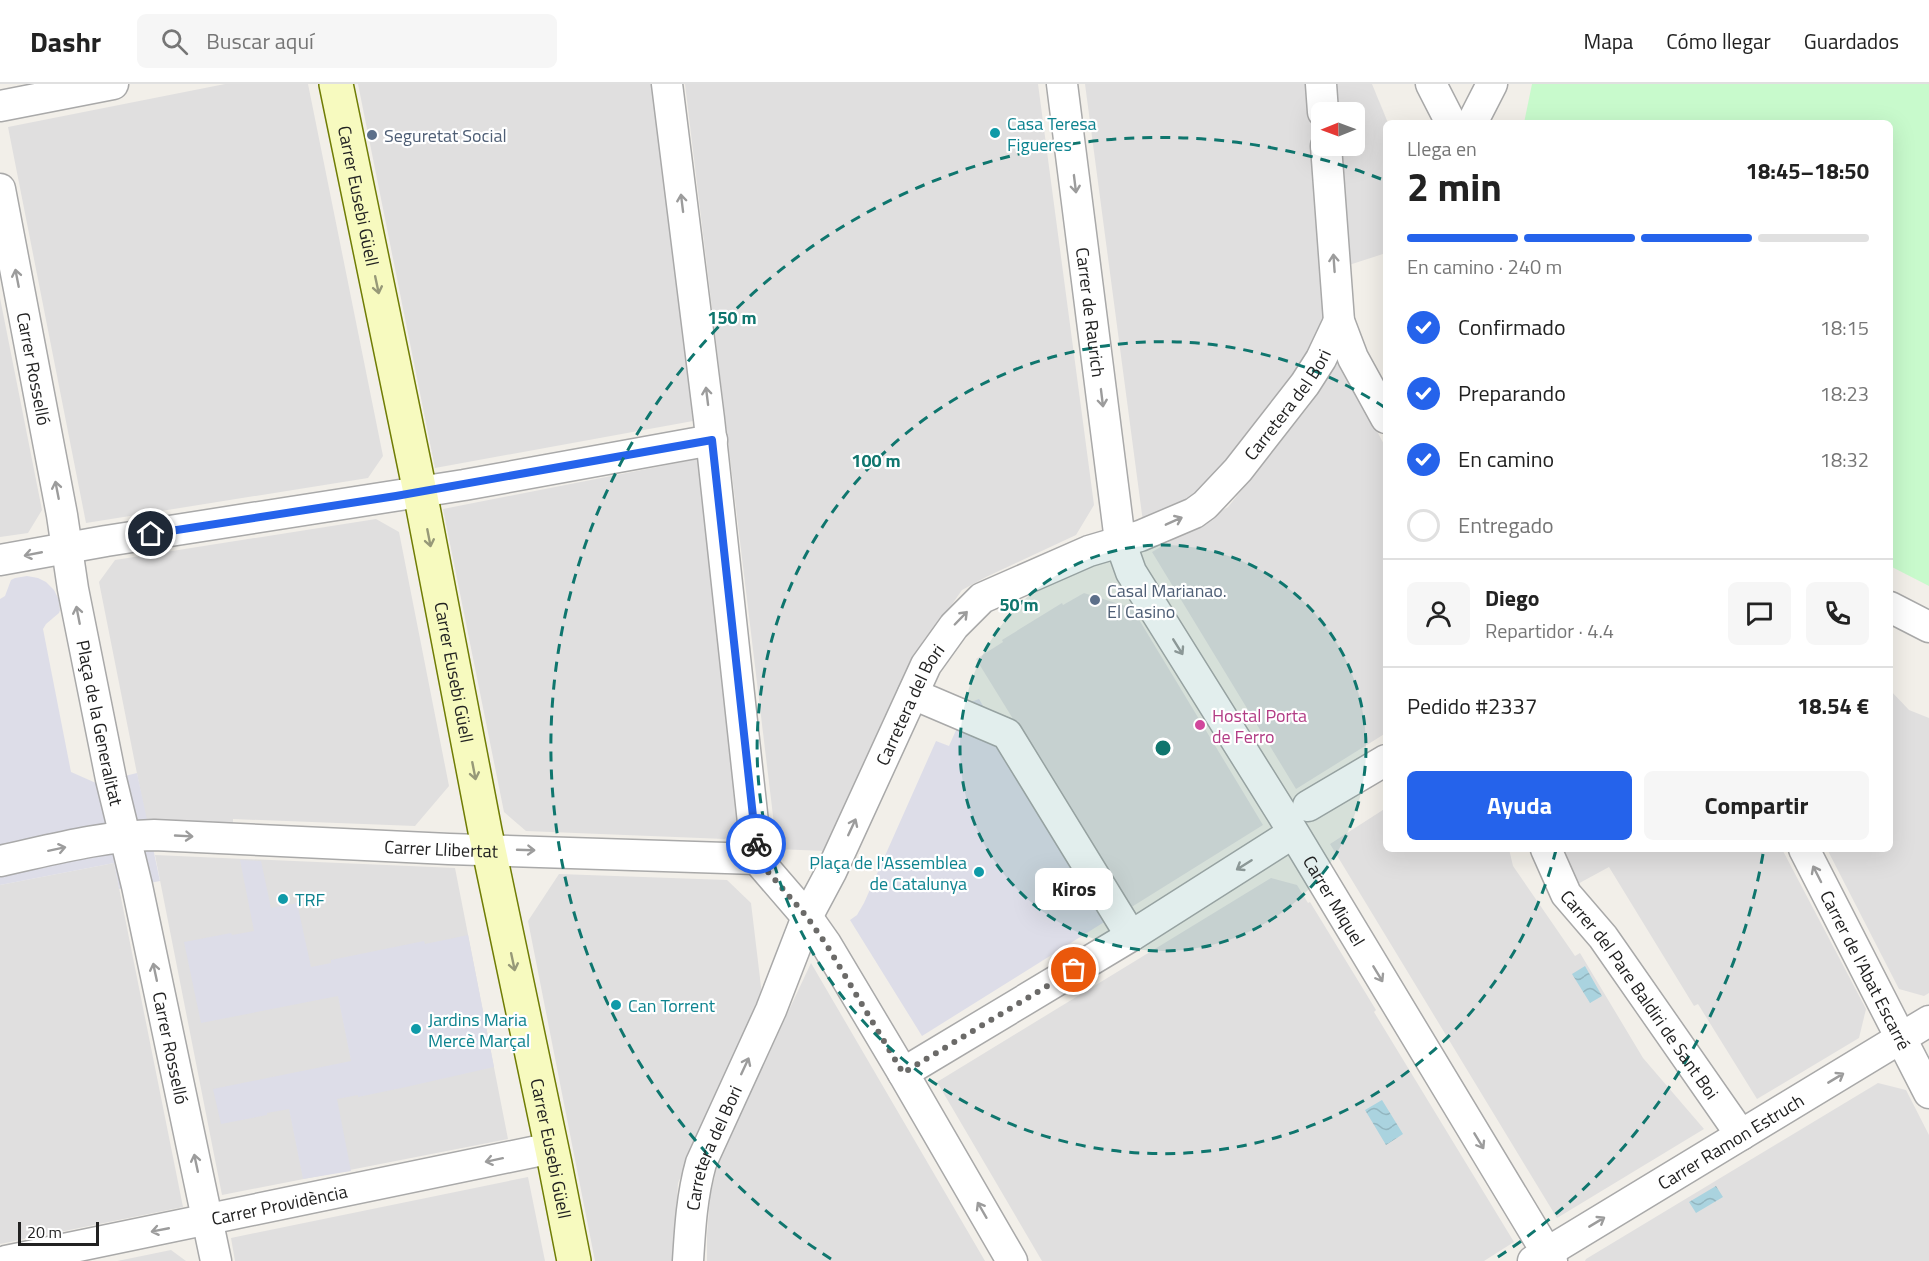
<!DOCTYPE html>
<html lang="es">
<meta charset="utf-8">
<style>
body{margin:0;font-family:"Titillium Web",sans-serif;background:#f6f6f6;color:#222;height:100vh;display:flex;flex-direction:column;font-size:22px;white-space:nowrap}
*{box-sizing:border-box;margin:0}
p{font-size:20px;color:#767676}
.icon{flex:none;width:33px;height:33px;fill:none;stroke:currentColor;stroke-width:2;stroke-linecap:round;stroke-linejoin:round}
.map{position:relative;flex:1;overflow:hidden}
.panel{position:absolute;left:1383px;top:36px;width:510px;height:732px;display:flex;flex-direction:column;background:#fff;border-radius:9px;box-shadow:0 6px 24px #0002}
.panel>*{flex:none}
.needle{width:39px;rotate:269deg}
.controls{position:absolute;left:1311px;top:18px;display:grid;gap:12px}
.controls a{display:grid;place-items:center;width:54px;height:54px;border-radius:9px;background:#fff;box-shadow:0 6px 24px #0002;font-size:30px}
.scale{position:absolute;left:18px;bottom:15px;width:81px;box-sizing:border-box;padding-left:6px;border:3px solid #222;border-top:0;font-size:16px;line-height:21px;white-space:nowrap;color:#222;-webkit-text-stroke:4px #fff;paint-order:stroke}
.pin{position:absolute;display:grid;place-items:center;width:51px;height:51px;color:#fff;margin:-26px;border:3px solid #fff;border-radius:50%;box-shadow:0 2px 6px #0007}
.courier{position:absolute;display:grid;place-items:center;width:60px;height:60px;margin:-30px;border:4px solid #2563eb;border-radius:50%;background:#fff;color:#222;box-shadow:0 2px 8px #0007}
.bubble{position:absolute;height:42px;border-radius:9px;background:#fff;box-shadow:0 6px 24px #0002;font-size:20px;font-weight:700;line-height:42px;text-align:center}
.overview em{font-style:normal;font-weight:700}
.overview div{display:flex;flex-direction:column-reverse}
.overview{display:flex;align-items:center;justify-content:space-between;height:102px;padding:0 24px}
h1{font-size:39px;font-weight:700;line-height:45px}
.bar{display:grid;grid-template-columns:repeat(4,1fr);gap:9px 6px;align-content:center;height:72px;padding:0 24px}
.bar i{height:8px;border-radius:4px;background:#e0e0e0}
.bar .selected{background:#2563eb}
.bar p{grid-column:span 4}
.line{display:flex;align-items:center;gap:15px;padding:0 24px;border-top:2px solid #e0e0e0}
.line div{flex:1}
.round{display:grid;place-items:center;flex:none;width:63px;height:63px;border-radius:9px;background:#f6f6f6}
ol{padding:0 24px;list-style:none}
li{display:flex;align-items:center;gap:18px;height:66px}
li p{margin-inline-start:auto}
li .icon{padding:6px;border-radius:50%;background:#2563eb;color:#fff;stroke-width:4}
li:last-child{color:#767676}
li i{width:33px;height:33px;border:3px solid #e0e0e0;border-radius:50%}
.primary-button{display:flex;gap:12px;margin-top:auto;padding:12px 24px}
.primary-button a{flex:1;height:69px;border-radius:9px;background:#2563eb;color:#fff;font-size:24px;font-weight:700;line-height:69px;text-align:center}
.primary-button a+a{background:#f6f6f6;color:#222}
header{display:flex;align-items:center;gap:36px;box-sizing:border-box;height:84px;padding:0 30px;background:#fff;border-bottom:2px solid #e0e0e0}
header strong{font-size:28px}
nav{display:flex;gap:33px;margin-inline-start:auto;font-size:21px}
.search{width:420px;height:54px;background:#f6f6f6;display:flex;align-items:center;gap:15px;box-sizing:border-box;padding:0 21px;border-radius:9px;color:#767676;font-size:22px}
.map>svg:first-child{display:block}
.residential{fill:#e0dfdf}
.park{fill:#c8facc}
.plaza{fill:#dddde8}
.water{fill:url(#water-waves)}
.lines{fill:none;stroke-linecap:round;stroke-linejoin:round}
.street-casing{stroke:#a9a9a9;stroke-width:33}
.secondary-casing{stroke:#707d05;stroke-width:36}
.street{stroke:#fff;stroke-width:30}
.secondary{stroke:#f7fabf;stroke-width:33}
.oneway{stroke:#9c9c9c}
.oneway2{stroke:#979978}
.done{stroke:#6b6a68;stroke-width:6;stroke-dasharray:0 10.8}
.route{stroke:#2563eb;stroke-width:8}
.ring{fill:none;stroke:#0f766e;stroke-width:3;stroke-dasharray:10 8}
.culture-dot{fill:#0f9aa8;stroke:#fff;stroke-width:2}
.service-dot{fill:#5c6f8a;stroke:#fff;stroke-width:2}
.hotel-dot{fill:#d1479c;stroke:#fff;stroke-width:2}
.labels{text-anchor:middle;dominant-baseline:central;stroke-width:4.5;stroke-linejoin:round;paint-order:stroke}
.culture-label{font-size:18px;fill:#0d838f;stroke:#fff;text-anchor:start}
.service-label{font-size:18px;fill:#4e5e75;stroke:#fff;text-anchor:start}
.street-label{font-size:18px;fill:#222;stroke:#fff}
.hotel-label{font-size:18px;fill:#b23c85;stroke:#fff;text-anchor:start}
.centre{fill:#0f766e;stroke:#fff;stroke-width:3}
.ring-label{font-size:18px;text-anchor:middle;font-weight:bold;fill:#0f766e;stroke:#fff;stroke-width:4.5;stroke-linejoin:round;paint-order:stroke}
</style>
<header>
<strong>Dashr</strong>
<div class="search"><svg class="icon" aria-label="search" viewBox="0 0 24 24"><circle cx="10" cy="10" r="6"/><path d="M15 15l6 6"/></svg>Buscar aquí</div>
<nav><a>Mapa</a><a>Cómo llegar</a><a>Guardados</a></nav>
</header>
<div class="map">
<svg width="1929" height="1177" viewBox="0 0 1929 1177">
<defs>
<pattern id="water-waves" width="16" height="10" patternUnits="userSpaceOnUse" patternTransform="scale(1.5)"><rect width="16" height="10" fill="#aad3df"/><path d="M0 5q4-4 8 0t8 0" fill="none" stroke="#92b5bf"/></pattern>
</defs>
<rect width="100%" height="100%" fill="#f2efe9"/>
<!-- residential -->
<path class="residential" d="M225,0H308L383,372L368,394L86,439L8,43Z
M358,0H652L693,337L435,384Z
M685,0H1038L1094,421L1076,451L986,493L962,506L921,565L888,630L885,631L825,767L777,765Z
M1085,0H1309L1327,227L1314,273L1202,412L1143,438Z
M1336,0H1372L1388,39H1386V169L1349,181L1341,62H1354V28H1338Z
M0,214L42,426L28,449L0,453Z
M1337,273L1386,364V649L1296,705L1152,468L1228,423L1309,322Z
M698,375L741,738L725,755L526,747L504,728L443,425Z
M376,435L399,448L449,702L415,742L233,735V743L147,740L99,498L115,476Z
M1084,509L1132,524L1263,741L1130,824L976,575L1003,558L1002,556L1062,519L1063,521Z
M1890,606L1909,626L1929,634V909L1924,912L1899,905L1827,765H1890Z
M1386,724V765H1509L1513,782L1575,872L1580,869L1643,974L1704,1045L1557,1134L1330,760Z
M1558,765H1782L1866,925L1859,954L1757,1015L1698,920L1694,922L1609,783L1574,802Z
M155,771L455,784L508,1055L222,1111Z
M114,779L183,1123L0,1160V801Z
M559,790L727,796L751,819L762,911L678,1099L673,1177H595L528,837Z
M1271,794L1297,801L1308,819L1310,818L1376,926L1374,928L1514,1158L1484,1177H1042L937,998Z
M811,879L985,1177H707V1151L710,1113L718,1078Z
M1878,999L1906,1006L1929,1051V1177H1585L1586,1175Z
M528,1093L545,1177H235L231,1154Z
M171,1166L186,1177H117L132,1174Z"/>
<!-- park -->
<path class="park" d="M1532,0H1929V502L1890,482V39H1524Z"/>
<!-- plaza -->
<path class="plaza" d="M27,492L38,494L46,498L54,506L59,516L60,526L59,529L46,540L43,545L71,688L96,699L137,689L160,797L119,805L114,779L0,801V515L5,512L11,496L15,494Z
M979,615L1020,687L1109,835L922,952L850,836L857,831L864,819L936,657L949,662L968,619Z
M240,776L261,777L271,824L297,819L311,883L331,879V876L424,857L425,860L468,851L494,983L406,1003L358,1013V1011L337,1015L351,1087L303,1095L289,1025L267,1029V1031L221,1040L213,1005L351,977L338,912L201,939L184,858L231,849L232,851L254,847Z"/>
<!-- water -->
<path class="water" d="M1585,882L1602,912L1590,919L1572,890Z
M1382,1016L1403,1050L1386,1061L1365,1026Z
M1716,1102L1723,1113L1696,1129L1689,1118Z"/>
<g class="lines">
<defs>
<g id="street">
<path d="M667,0L709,335L757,775L807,833L826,860L903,989L1012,1177"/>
<path id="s1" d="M1062,0L1120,457L1131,488L1281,728L1552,1177"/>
<path d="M1321,0L1323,28"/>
<path d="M1431,0L1451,39"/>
<path d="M0,22L113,0"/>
<path d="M1472,39L1492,0"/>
<path d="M1326,62L1339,237L1353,274L1386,334"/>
<path id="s2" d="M0,105L62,431L73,505L111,695L137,802L216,1177"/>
<path d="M0,476L106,457L464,401L712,356"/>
<path d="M1890,523L1929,543"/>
<path d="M913,610L1007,650L1131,852"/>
<path d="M1308,722L1386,676"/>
<path id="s3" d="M1546,765L1566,810L1603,853L1741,1051"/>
<path id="s4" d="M1804,765L1929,1009"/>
<path id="s5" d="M0,777C51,766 102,752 154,751L449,765L757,775"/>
<path d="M903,989L1131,852L1293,749"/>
<path id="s6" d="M6,1177L552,1064"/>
<path id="s7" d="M688,1177C690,1144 692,1111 701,1079L771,926L807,833L831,788L926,581L954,542L982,514L1089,467L1140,452L1194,429L1205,421L1238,386L1305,300L1321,275L1339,237"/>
<path id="s8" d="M1533,1177L1929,937"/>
</g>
<g id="secondary">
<path id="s9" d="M336,0L420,408L485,747L555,1080L574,1177"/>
</g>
</defs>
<!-- street casing -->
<use href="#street" class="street-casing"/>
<!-- secondary casing -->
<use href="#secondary" class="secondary-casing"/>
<!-- street -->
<use href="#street" class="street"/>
<!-- secondary -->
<use href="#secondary" class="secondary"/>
</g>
<!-- one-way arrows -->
<defs><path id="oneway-shaft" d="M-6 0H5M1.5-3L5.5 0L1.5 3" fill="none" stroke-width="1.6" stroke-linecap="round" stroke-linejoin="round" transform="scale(1.5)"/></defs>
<g class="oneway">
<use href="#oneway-shaft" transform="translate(1075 100) rotate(83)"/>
<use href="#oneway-shaft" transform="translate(682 119) rotate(-97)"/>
<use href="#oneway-shaft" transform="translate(1334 179) rotate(-94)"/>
<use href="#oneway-shaft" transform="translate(17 194) rotate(-101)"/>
<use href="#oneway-shaft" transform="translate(707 312) rotate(-97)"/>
<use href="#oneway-shaft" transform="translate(1102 314) rotate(83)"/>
<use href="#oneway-shaft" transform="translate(57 406) rotate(-101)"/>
<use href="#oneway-shaft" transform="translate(1174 437) rotate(-24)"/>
<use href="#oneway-shaft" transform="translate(33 470) rotate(169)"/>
<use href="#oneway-shaft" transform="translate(78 531) rotate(-101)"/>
<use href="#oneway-shaft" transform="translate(961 534) rotate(-46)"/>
<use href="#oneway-shaft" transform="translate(1178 563) rotate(58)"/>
<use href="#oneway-shaft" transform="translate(852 743) rotate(-65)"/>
<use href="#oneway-shaft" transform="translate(184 752) rotate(3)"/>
<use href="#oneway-shaft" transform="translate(57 765) rotate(-12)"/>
<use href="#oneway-shaft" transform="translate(526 766) rotate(2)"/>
<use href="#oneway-shaft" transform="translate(1244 781) rotate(148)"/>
<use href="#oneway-shaft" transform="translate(1817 790) rotate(-117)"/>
<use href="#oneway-shaft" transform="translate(155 888) rotate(-102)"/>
<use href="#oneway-shaft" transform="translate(1378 890) rotate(59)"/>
<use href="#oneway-shaft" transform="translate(745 982) rotate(-65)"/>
<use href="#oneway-shaft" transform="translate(1836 994) rotate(-31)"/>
<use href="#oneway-shaft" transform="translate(1479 1057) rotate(59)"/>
<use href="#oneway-shaft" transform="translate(494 1076) rotate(168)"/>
<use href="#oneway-shaft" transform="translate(196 1079) rotate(-102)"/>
<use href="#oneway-shaft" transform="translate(982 1126) rotate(-120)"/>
<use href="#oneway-shaft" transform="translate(1597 1138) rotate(-31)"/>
<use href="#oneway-shaft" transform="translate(160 1146) rotate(169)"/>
</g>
<g class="oneway2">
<use href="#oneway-shaft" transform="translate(377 201) rotate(78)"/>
<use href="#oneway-shaft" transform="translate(429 454) rotate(79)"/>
<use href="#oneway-shaft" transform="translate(474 687) rotate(79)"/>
<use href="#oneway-shaft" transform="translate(513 878) rotate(78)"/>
</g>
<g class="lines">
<!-- done -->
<path class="done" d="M756,760L757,775L807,833L826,860L903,989L1074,886"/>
<!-- route -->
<path class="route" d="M151,450L396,412L712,356L756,760"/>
</g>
<!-- distance rings -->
<circle cx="1163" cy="664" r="203" fill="#0f766e" fill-opacity=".12"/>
<g class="ring">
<circle cx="1163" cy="664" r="203"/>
<path d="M1556 766A406 406 0 1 1 1384 323"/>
<path d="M1763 770A609 609 0 0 1 1495 1175M831 1175A609 609 0 0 1 1381 95"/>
</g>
<!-- markers -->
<g class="culture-dot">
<circle cx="995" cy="49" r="6"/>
<circle cx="979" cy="788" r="6"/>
<circle cx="283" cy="815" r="6"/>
<circle cx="616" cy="921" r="6"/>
<circle cx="416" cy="945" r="6"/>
</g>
<g class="service-dot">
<circle cx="372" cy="51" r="6"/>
<circle cx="1095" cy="516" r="6"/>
</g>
<circle class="hotel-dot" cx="1200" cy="641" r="6"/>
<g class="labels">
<!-- culture labels -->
<g class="culture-label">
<text x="1007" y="39">Casa Teresa<tspan x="1007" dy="21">Figueres</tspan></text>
<text x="967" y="778" text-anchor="end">Plaça de l'Assemblea<tspan x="967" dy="21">de Catalunya</tspan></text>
<text x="295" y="815">TRF</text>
<text x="628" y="921">Can Torrent</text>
<text x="428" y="935">Jardins Maria<tspan x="428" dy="21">Mercè Marçal</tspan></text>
</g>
<!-- service labels -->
<g class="service-label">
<text x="384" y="51">Seguretat Social</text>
<text x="1107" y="506">Casal Marianao.<tspan x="1107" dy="21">El Casino</tspan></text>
</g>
<!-- street labels -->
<g class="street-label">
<text stroke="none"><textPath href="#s9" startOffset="114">Carrer Eusebi Güell</textPath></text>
<text stroke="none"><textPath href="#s1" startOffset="230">Carrer de Raurich</textPath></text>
<text stroke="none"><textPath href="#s2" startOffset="183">Carrer Rosselló</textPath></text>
<text stroke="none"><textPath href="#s7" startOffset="1106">Carretera del Bori</textPath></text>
<text stroke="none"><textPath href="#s9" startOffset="600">Carrer Eusebi Güell</textPath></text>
<text stroke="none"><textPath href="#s7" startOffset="603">Carretera del Bori</textPath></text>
<text stroke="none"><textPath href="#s2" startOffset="543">Plaça de la Generalitat</textPath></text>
<text stroke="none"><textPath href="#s5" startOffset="444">Carrer Llibertat</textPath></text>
<text stroke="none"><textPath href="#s1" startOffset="880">Carrer Miquel</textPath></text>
<text stroke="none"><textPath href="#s4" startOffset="136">Carrer de l'Abat Escarré</textPath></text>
<text stroke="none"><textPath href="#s3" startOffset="174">Carrer del Pare Baldiri de Sant Boi</textPath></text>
<text stroke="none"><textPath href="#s2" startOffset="876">Carrer Rosselló</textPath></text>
<text stroke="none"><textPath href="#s8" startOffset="231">Carrer Ramon Estruch</textPath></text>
<text stroke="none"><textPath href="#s9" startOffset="1086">Carrer Eusebi Güell</textPath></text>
<text stroke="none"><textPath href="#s7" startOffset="117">Carretera del Bori</textPath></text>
<text stroke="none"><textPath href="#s6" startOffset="279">Carrer Providència</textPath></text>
</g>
<!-- hotel labels -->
<g class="hotel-label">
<text x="1212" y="631">Hostal Porta<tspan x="1212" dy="21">de Ferro</tspan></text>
</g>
</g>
<circle cx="1163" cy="664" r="9" class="centre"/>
<g class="ring-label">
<text x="732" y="240">150 m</text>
<text x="876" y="383">100 m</text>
<text x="1019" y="527">50 m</text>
</g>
</svg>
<div class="controls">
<a><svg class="needle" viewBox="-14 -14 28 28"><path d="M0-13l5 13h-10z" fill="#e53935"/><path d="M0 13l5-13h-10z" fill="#767676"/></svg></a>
</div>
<div class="scale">20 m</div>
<div class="pin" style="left:1074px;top:886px;background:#ea580c"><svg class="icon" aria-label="bag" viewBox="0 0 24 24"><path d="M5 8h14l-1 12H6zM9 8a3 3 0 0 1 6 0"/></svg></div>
<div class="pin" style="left:151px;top:450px;background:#1f2937"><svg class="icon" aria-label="home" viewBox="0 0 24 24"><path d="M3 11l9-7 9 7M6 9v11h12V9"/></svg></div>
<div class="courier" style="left:756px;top:760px"><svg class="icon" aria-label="bike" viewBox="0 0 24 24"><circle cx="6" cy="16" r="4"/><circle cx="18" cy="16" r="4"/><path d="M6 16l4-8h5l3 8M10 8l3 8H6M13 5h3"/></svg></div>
<div class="bubble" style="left:1035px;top:784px;width:78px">Kiros</div>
<section class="panel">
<div class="overview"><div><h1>2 min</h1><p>Llega en</p></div><em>18:45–18:50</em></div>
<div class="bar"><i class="selected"></i><i class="selected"></i><i class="selected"></i><i></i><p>En camino · 240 m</p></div>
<ol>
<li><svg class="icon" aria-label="check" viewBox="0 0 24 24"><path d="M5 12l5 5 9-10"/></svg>Confirmado<p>18:15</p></li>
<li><svg class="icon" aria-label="check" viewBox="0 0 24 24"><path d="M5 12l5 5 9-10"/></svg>Preparando<p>18:23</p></li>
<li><svg class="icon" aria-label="check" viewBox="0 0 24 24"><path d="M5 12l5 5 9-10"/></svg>En camino<p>18:32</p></li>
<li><i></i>Entregado</li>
</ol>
<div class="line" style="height:108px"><a class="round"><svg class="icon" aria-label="person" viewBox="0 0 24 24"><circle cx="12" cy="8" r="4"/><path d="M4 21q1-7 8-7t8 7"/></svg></a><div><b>Diego</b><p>Repartidor · 4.4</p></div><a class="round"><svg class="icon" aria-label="chat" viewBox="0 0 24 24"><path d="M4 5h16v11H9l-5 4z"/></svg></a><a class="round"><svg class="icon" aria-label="phone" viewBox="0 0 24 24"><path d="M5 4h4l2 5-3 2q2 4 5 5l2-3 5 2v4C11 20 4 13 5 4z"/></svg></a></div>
<div class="line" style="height:78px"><div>Pedido #2337</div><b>18.54 €</b></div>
<div class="primary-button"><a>Ayuda</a><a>Compartir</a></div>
</section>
</div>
